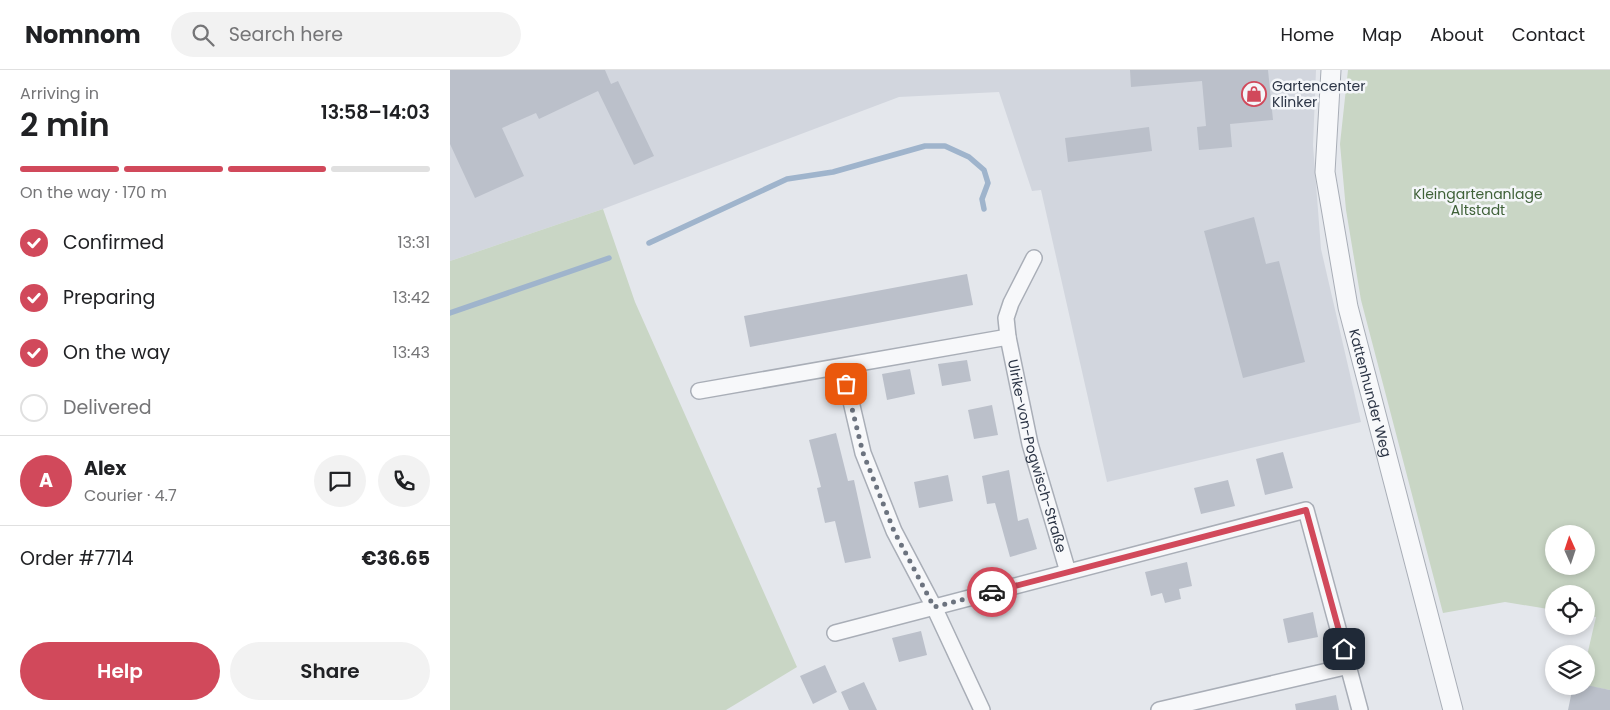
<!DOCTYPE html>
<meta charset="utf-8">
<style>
body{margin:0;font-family:Poppins,sans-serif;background:#f2f2f2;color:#202124;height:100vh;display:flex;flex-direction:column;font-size:19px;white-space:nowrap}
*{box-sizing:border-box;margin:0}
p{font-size:16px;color:#757577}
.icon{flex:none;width:28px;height:28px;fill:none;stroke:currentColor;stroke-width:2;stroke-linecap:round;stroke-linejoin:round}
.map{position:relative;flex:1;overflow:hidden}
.side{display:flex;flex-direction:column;background:#fff;width:450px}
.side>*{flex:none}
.needle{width:32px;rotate:357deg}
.buttons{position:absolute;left:1095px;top:455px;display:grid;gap:10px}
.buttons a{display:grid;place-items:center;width:50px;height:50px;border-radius:50%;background:#fff;box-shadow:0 2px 8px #0003;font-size:25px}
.pin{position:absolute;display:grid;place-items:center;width:42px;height:42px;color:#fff;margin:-21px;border-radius:10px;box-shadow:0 2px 8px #0006}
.courier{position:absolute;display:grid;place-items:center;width:50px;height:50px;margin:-25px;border:4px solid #d1495b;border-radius:50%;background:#fff;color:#222;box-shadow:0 1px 6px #0007}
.summary em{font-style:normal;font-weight:600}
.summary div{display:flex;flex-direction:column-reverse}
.summary{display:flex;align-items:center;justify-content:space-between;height:85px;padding:0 20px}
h1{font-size:32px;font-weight:600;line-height:38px}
.bar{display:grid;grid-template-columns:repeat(4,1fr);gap:8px 5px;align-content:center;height:60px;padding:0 20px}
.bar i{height:6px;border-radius:4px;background:#e0e0e0}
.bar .selected{background:#d1495b}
.bar p{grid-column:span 4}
.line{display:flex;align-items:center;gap:12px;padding:0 20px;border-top:1px solid #e0e0e0}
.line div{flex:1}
.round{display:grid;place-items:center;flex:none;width:52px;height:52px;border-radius:26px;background:#f2f2f2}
ol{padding:0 20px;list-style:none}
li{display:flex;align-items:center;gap:15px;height:55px}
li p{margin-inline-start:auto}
li .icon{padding:5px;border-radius:50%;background:#d1495b;color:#fff;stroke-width:4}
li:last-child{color:#757577}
li i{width:28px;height:28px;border:2px solid #e0e0e0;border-radius:50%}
.primary-button{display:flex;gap:10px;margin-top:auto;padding:10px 20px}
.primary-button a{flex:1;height:58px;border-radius:30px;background:#d1495b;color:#fff;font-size:20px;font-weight:600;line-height:58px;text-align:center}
.primary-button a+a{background:#f2f2f2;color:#202124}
header{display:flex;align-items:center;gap:30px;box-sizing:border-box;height:70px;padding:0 25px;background:#fff;border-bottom:1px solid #e0e0e0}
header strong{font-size:24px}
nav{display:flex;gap:28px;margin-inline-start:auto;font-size:18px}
.search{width:350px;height:45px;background:#f2f2f2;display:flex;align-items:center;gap:12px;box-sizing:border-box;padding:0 18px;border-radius:28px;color:#757577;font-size:19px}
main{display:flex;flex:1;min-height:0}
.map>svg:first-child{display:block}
.built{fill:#d2d6de}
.green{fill:#c9d6c5;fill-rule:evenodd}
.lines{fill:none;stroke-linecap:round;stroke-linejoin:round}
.stream{stroke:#9fb4cc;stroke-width:5.5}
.building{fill:#bbc0ca}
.minor-casing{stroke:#a9aeb7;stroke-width:18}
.tertiary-casing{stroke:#a9aeb7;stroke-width:21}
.minor{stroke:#f7f8fa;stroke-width:15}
.tertiary{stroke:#f7f8fa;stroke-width:19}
.done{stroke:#6c737f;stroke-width:5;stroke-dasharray:0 9}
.route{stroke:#d1495b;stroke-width:6}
.labels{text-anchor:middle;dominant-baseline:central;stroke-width:5;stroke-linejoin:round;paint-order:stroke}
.poi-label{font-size:14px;fill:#2b3445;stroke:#f4f6f9;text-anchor:start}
.park-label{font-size:14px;fill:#3f6138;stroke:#f4f6f9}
.street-label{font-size:14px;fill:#2b3445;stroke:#f4f6f9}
</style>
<header>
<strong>Nomnom</strong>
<div class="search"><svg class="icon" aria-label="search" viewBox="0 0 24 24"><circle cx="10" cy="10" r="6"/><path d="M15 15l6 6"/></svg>Search here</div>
<nav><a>Home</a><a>Map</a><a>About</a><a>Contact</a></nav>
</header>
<main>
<section class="side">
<div class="summary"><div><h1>2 min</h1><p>Arriving in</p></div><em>13:58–14:03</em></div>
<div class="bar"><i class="selected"></i><i class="selected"></i><i class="selected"></i><i></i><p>On the way · 170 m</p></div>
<ol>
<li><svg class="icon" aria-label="check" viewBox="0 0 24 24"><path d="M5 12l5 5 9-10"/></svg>Confirmed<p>13:31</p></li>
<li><svg class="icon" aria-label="check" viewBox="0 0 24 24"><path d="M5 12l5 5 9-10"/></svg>Preparing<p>13:42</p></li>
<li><svg class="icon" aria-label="check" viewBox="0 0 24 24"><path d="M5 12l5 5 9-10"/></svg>On the way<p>13:43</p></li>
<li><i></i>Delivered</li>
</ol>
<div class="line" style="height:90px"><b class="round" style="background:#d1495b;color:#fff">A</b><div><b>Alex</b><p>Courier · 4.7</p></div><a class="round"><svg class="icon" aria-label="chat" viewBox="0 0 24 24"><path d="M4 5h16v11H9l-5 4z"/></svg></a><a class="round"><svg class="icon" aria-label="phone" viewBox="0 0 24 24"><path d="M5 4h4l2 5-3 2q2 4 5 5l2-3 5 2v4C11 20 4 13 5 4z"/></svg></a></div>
<div class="line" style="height:65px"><div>Order #7714</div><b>€36.65</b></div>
<div class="primary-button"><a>Help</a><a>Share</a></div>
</section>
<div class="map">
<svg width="1160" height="640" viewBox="0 0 1160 640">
<rect width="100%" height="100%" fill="#e4e7ec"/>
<!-- built -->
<path class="built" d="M0,0H866L863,75L871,179L911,352L657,412L591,120L582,121L549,22L449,27L153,139L0,191Z"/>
<!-- green -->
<path class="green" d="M898,0H1160V620L1138,616L1141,601L1136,590L1146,547L1136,545V524H1104V540L1055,532L993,543L911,230L896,140L890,74ZM1104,464H1136V496H1104Z
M153,139L185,232L347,597L276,640H0V191Z"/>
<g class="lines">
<!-- stream -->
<path class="stream" d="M199,173L337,109L383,102L475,76H495L519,87L534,100L538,113L532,129L534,139
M0,243L159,188"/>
</g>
<!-- building -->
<path class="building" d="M0,0H155L161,14L168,11L204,86L184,95L148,21L89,49L86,43L52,58L74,106L25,128L0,74Z
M680,0H818L823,50L780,54L782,77L749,80L747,57L756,56L752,11L681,17Z
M699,57L702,81L618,92L615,68Z
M804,147L816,194L829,191L855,292L793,308L754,161Z
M517,204L523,235L300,277L294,246Z
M517,290L521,311L492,316L488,294Z
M460,299L465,324L437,330L432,304Z
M542,335L548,365L524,369L518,340Z
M386,363L398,411L404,410L421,488L395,493L385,451L375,453L367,418L371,417L359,370Z
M833,382L843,418L815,425L806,389Z
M559,400L568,451L578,448L587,479L560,487L545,433L537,434L532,406Z
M498,405L503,431L469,438L464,412Z
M778,410L785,436L751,444L744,418Z
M737,492L742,516L729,519L731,529L715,533L712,523L701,526L695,502Z
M863,542L868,567L838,573L833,549Z
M471,561L477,585L449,592L442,568Z
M375,595L387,622L363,634L350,606Z
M414,612L427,640H399L391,622Z
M1123,616H1141L1160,620V640H1118Z
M886,625L889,640H846L845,634Z"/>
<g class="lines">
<defs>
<g id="minor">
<path id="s1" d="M584,188L561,233L556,248L558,267L580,374L618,502"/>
<path d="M393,297L413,383L444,461L484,537L532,640"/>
<path d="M249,321L558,267"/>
<path d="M385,563L856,440L910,640"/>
<path d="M709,640L899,596"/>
</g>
<g id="tertiary">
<path id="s2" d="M881,0L875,102L898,237L1003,640"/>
</g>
</defs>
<!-- minor casing -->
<use href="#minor" class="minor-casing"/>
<!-- tertiary casing -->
<use href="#tertiary" class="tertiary-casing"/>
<!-- minor -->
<use href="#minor" class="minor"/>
<!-- tertiary -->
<use href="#tertiary" class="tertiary"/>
</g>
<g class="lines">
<!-- done -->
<path class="done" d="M396,314L413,383L444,461L484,537L542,522"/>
<!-- route -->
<path class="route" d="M542,522L856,440L894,579"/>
</g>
<!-- icons -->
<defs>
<symbol id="shop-ring" viewBox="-11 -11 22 22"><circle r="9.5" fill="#f4f6f9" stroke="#d1495b" stroke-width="1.5"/><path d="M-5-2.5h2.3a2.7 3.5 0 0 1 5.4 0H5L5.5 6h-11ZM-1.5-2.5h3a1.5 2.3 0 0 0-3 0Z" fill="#d1495b"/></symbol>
</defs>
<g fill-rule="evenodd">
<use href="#shop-ring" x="790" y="10" width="28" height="28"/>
</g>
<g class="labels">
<!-- poi labels -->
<g class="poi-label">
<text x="822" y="16">Gartencenter<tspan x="822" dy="16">Klinker</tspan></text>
</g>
<!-- park labels -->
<g class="park-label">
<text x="1028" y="124">Kleingartenanlage<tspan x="1028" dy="16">Altstadt</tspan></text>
</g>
<!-- street labels -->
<g class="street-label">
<text stroke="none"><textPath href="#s2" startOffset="328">Kattenhunder Weg</textPath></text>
<text stroke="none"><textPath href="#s1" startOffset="208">Ulrike-von-Pogwisch-Straße</textPath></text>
</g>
</g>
</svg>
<div class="buttons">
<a><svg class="needle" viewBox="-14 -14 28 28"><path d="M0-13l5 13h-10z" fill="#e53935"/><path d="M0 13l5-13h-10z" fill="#757577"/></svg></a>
<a><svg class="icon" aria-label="locate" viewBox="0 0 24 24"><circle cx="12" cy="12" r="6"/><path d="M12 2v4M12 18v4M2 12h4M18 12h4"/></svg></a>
<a><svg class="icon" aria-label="layers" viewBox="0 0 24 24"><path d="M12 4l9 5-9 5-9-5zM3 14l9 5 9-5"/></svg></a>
</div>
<div class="pin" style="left:396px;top:314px;background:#ea580c"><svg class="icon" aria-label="bag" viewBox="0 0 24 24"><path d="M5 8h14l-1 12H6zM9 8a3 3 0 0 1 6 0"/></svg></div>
<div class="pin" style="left:894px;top:579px;background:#1f2937"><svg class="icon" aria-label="home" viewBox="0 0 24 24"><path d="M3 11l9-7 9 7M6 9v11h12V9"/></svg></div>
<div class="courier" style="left:542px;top:522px"><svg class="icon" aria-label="car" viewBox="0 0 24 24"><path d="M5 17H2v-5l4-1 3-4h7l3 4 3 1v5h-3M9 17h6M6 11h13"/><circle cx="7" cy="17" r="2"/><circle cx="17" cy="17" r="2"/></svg></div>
</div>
</main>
